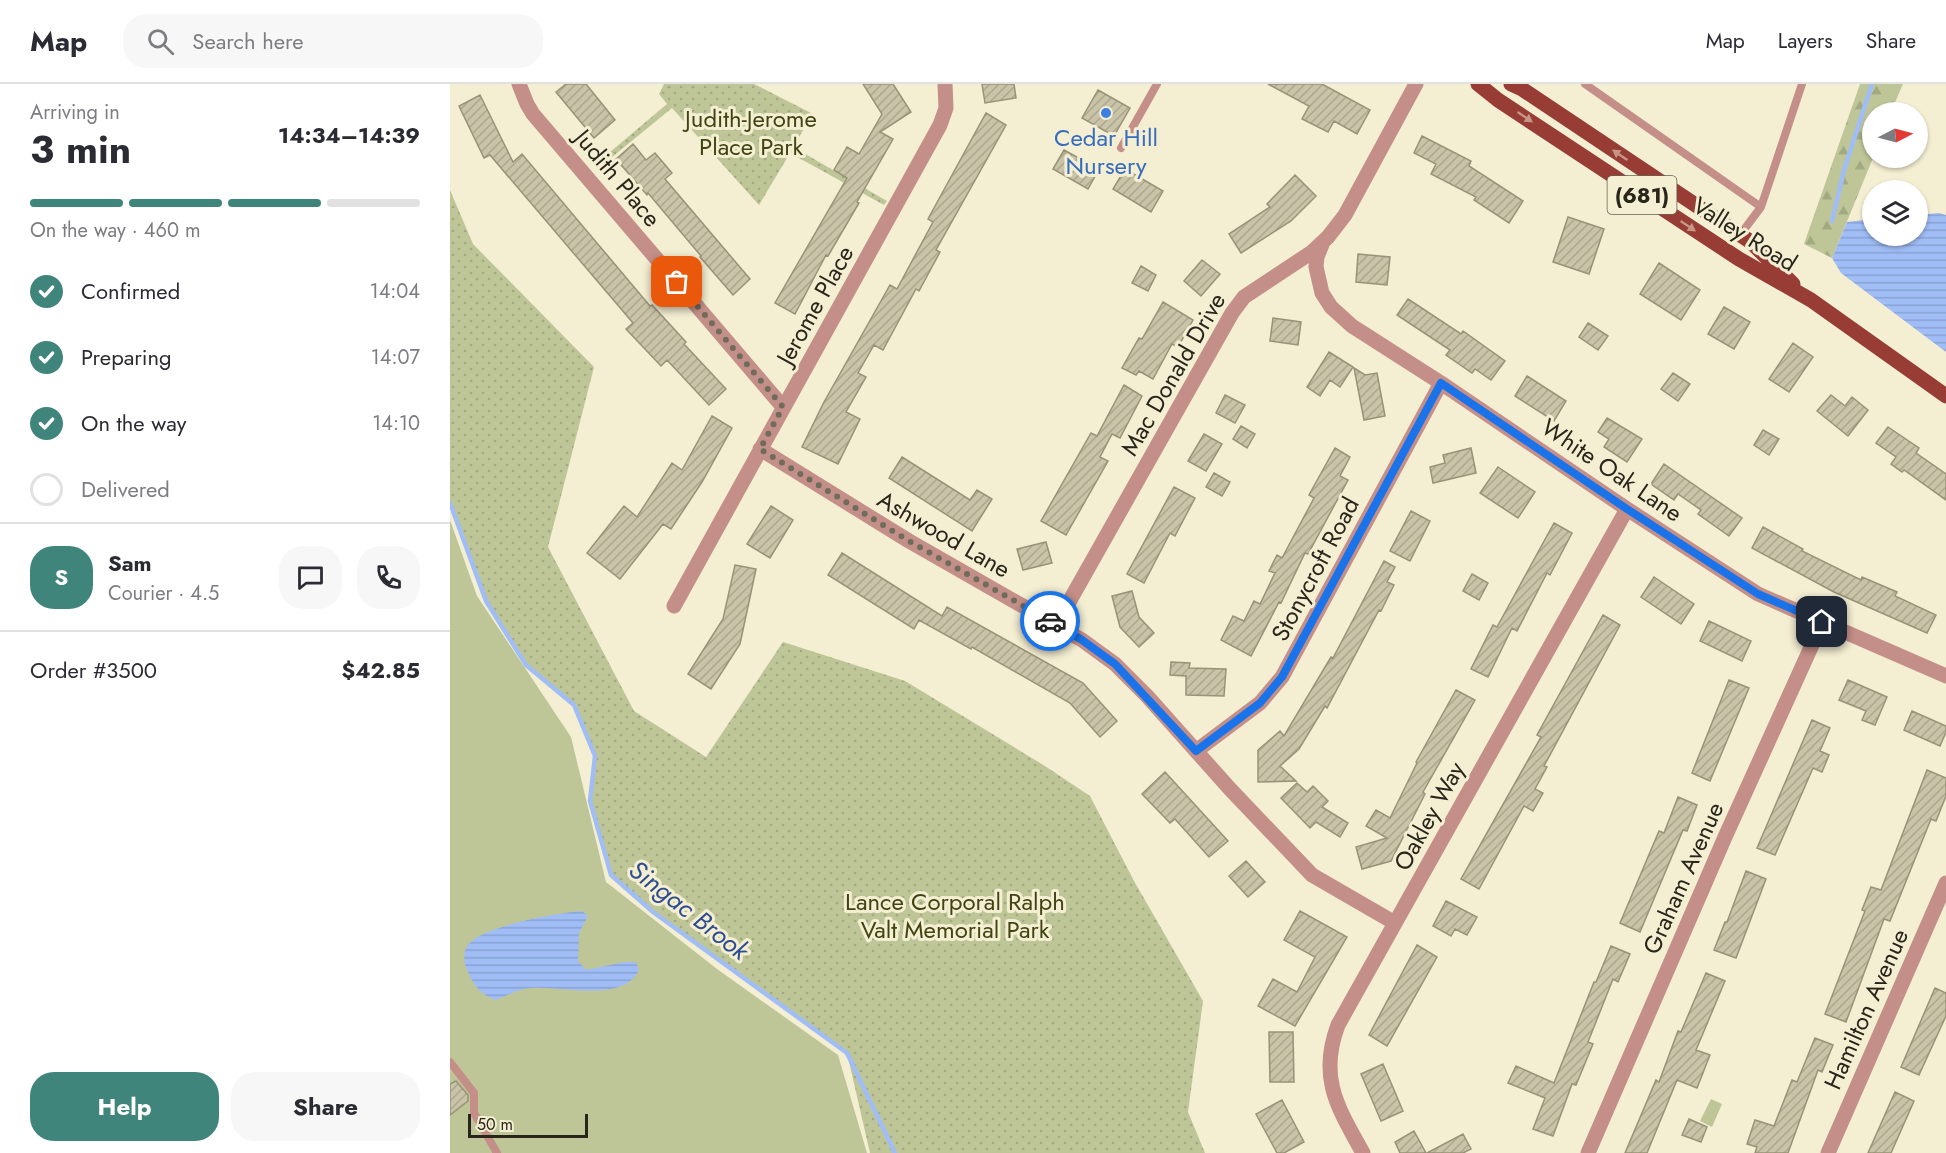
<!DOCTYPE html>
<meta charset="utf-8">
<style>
body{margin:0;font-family:Jost,sans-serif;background:#f7f7f7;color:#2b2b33;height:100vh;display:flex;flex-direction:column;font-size:22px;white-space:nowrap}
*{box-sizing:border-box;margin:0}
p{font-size:20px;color:#7c7c81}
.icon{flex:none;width:33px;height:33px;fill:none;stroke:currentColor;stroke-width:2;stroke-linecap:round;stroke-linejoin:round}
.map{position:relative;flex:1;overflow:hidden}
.details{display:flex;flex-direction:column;background:#fff;width:450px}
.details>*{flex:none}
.needle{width:39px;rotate:84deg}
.controls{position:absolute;left:1412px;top:18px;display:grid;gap:12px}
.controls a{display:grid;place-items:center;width:66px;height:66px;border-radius:50%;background:#fff;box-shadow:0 2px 4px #0004;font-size:30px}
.scale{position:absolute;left:18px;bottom:15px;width:120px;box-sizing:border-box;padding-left:6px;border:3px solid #28261b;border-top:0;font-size:16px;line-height:21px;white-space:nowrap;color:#28261b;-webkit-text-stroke:4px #f4eed2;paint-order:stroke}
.pin{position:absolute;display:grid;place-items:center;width:51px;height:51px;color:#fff;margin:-26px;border-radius:12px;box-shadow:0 3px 9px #0006}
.courier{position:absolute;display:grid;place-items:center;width:60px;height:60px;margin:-30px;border:4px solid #1a73e8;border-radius:50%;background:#fff;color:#222;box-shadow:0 2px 8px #0007}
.summary em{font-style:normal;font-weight:700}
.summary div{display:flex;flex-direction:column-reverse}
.summary{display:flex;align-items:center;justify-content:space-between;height:102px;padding:0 30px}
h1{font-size:39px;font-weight:700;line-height:45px}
.bar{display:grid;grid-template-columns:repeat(4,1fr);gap:9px 6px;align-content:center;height:72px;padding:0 30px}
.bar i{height:8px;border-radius:4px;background:#e1e1e2}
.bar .on{background:#40857b}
.bar p{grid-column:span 4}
.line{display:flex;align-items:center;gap:15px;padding:0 30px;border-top:2px solid #e1e1e2}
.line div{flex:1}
.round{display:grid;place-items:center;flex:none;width:63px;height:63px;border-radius:24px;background:#f7f7f7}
ol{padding:0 30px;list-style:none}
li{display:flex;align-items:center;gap:18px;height:66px}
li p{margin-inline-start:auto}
li .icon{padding:6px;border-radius:50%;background:#40857b;color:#fff;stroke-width:4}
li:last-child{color:#7c7c81}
li i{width:33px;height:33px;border:3px solid #e1e1e2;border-radius:50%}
.primary-button{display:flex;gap:12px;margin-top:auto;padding:12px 30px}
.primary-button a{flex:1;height:69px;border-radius:24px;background:#40857b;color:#fff;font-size:24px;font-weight:700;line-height:69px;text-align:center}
.primary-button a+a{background:#f7f7f7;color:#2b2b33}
header{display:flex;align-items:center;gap:36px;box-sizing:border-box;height:84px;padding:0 30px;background:#fff;border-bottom:2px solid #e1e1e2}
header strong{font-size:28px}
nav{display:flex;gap:33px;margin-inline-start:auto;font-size:21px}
.search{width:420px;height:54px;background:#f7f7f7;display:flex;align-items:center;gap:15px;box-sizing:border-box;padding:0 21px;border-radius:24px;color:#7c7c81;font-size:22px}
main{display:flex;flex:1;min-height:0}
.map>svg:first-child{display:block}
.grass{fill:#bec698}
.forest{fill:url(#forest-firs)}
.park{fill:url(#park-dots)}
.water{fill:url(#water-rules)}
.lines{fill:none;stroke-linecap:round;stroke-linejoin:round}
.stream{stroke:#a0bdf6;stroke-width:4.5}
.building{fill:url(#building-hatch);stroke:#989278;stroke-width:1.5}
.lane{stroke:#c58f89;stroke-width:8}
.street{stroke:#c58f89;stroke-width:15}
.primary{stroke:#983c36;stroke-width:15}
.oneway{fill:#c69584}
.done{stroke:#6f6c5b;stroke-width:6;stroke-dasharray:0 10.8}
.route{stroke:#1a73e8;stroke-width:8}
.shop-dot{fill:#3f7fe0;stroke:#f4eed2;stroke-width:2}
.labels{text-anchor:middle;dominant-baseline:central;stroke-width:6;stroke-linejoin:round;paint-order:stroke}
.shield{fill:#f4eed2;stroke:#656252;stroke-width:1.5}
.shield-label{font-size:22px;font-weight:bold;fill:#28261b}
.park-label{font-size:24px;fill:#3f4412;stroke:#f4eed2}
.shop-label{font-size:24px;fill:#366cbe;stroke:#f4eed2}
.street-label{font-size:24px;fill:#28261b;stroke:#f4eed2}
.water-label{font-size:26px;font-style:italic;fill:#2e4c90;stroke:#f4eed2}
</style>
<header>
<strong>Map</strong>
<div class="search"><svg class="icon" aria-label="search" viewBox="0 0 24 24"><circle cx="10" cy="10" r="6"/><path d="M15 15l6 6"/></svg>Search here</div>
<nav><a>Map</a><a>Layers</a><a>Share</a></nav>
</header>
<main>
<section class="details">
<div class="summary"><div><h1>3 min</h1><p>Arriving in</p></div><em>14:34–14:39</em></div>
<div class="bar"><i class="on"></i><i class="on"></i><i class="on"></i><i></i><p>On the way · 460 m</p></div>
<ol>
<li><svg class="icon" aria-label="check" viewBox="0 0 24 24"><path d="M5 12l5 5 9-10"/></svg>Confirmed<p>14:04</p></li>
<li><svg class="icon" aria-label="check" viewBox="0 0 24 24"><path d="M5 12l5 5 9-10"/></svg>Preparing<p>14:07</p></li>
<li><svg class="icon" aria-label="check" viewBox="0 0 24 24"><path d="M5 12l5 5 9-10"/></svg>On the way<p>14:10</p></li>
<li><i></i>Delivered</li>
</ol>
<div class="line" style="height:108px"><b class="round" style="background:#40857b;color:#fff">S</b><div><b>Sam</b><p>Courier · 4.5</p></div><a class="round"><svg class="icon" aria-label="chat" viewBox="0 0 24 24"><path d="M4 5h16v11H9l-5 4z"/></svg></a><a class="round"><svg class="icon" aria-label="phone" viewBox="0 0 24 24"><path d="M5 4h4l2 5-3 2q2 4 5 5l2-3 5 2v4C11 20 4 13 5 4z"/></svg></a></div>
<div class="line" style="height:78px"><div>Order #3500</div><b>$42.85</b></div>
<div class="primary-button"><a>Help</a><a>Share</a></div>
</section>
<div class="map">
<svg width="1496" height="1069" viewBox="0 0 1496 1069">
<defs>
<pattern id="forest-firs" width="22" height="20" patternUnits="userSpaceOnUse" patternTransform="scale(1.5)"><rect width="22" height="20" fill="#bec698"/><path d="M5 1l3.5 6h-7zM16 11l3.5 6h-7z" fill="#a3aa82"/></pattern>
<pattern id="park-dots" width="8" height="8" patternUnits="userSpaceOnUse" patternTransform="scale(1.5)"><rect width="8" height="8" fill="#bec698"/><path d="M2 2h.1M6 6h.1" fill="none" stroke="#a3aa82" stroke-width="1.8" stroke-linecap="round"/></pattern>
<pattern id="water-rules" width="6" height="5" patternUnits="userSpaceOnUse" patternTransform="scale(1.5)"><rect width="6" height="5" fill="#a0bdf6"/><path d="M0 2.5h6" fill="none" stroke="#8aa2d2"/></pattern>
<pattern id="building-hatch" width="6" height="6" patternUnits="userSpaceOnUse" patternTransform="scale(1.5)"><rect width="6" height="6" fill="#c9c3a7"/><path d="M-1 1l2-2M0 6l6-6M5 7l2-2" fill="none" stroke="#ada78f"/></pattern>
</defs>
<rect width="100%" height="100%" fill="#f4eed2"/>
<!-- grass -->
<path class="grass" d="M0,436L27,512L121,653L156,798L267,885L388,971L417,1069H0Z
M1261,1015L1272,1020L1262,1043L1250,1037Z"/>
<!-- forest -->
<path class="forest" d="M1410,0H1453L1441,28H1422L1423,74L1382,174L1354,160Z"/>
<!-- park -->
<path class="park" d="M214,0H304L363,30L343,63L437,117L434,121L340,69L309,121L222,24L150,83L147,79L217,20L209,10Z
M0,106L23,160L144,283L98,463L184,627L256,673L333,558L455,597L595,682L640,712L684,797L753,917L738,1028L755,1069H420L397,969L203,828L161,791L140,717L145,672L124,621L76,581L36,517L0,419Z"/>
<!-- water -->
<path class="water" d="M1489,129L1496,131V268L1391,189L1382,174L1397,138L1422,135V152H1467V131Z
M132,827L138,832L129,849L128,877L136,886L174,878H186L189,886C173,920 110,901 80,904C69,905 56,912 45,916C31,910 24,903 18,888C14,880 12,869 18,861C32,842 107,829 132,827Z"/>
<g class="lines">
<!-- stream -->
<path class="stream" d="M1382,137L1394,86L1422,0
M0,419L36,517L76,581L124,621L145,672L140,717L161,791L203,828L397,969L445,1069"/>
</g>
<!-- building -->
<path class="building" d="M116,0H136L165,36L144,54L106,8Z
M413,0H443L461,28L430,48L443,55L407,118L409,119L378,172L376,171L345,230L325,219L397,94L384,86L397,63L409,70L432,30Z
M532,0H564L566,14L535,19Z
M818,0H872L920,26L907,50L884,37L878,48L852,35L859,22Z
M648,6L680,24L664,52L632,34Z
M30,11L63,78L72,70L200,222L202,221L236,258L234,260L276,305L259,321L217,276L211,282L176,245L183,239L40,71L34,74L9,22Z
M536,29L556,41L486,166L490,168L469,207L466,205L433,266L424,261L408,289L416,293L396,328L410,335L388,380L352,363L374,318L440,201L447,205L483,138L478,135Z
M972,52L1021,77L1019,82L1073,117L1059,139L1024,116L1026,113L981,90L986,80L964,69Z
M183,60L196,76L205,69L222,89L215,95L300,195L283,211L250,173L251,172L198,109L197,111L166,75Z
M614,66L649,85L638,105L603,85Z
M675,85L713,107L701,128L663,105Z
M845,91L866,112L841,137L791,169L779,150L820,123L817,120Z
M1118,133L1154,145L1139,190L1103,178Z
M908,170L940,173L937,201L906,198Z
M752,176L770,190L751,212L734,197Z
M1209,179L1250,206L1231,236L1190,210Z
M691,182L706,191L698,207L682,199Z
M958,215L1011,250L1013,247L1055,277L1041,296L1025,285L1022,289L996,271L1000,266L947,231Z
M713,218L743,236L728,263L722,260L703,295L689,287L686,291L672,284L689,254L692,255Z
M1274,223L1300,238L1284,265L1258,250Z
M823,234L851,238L848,261L820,257Z
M1138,239L1158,252L1148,266L1129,253Z
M1343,259L1363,273L1339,308L1319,295Z
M879,268L903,283L890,303L880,296L870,312L857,303Z
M904,284L915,291L927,289L935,332L914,336Z
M1223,289L1240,300L1228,317L1211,305Z
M1077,292L1116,317L1104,337L1065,312Z
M674,301L692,312L670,354L662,350L650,373L658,377L616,451L591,437L641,349L647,352Z
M775,311L795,321L785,339L766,329Z
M1381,311L1395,322L1402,313L1418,326L1398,352L1367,327Z
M262,332L282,344L252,398L221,445L213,440L170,495L137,469L174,422L187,433L222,379L232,386Z
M1157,334L1192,355L1177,378L1154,363L1159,355L1148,348Z
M791,342L805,350L797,364L783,355Z
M1438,343L1469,364L1466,369L1496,390V416L1454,386L1452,388L1441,380L1446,373L1426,359Z
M1313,346L1329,355L1319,371L1304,361Z
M754,350L772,360L756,387L738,377Z
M885,364L900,373L890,392L898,396L858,470L855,469L831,519L829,518L801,572L771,556L783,532L794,537L804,517L810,520L825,489L819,487L827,471L832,474L864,414L859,411Z
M1021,364L1026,389L983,399L980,383L995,379L993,371Z
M452,373L520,416L527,406L542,415L522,447L439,394Z
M1214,380L1292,434L1279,452L1248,430L1251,426L1228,410L1224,416L1201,400Z
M1048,383L1085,408L1068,434L1030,409Z
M764,389L780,398L772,412L756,403Z
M724,403L745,414L725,452L720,449L694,499L677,490Z
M321,422L343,436L320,474L297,460Z
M961,427L980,437L960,477L940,467Z
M1104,439L1122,449L1100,491L1097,489L1067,547L1062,544L1038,593L1021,585L1043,541L1047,543Z
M1313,443L1353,465L1352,467L1411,496L1412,493L1447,508L1445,512L1486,531L1477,549L1384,508L1302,464Z
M596,458L602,479L573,486L567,465Z
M392,469L492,532L497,523L633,599L667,637L650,653L620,619L522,563L521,565L469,536L464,545L378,491Z
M934,477L945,483L937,498L944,501L931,527L929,526L877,624L875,622L849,665L830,682L846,697L808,698V666L830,647L834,652L881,573L883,574Z
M285,481L306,485L290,560L261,605L238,590L273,535Z
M1022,490L1038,499L1029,516L1013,507Z
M1204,493L1244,520L1231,540L1191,513Z
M682,507L689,533L704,549L689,563L670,543L662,512Z
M1153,531L1170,541L1094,682L1097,683L1085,705L1093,709L1083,727L1074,722L1029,805L1011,795L1091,653L1087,651Z
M1259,537L1301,557L1292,577L1250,557Z
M721,578L740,579L739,584L776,585L774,612L736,611V592L720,591Z
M1279,596L1299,604L1260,697L1242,689Z
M1398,596L1437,613L1425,641L1412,636L1416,627L1389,616Z
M1006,606L1025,616L973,708L975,710L941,777L912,785L906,763L937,754L916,742L926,726L940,734L967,679L966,678Z
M1462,627L1496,642V648L1490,662L1454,646Z
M1362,636L1380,644L1370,667L1379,671L1372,688L1363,684L1325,771L1307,764Z
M1477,686L1496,694V712L1486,737L1481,735L1440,837L1434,835L1396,938L1375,930L1415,827L1412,826L1421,803L1431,806Z
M715,688L778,757L759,773L725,735L720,739L692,710Z
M847,699L857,708L863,702L878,717L872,723L898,739L890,753L866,738L860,744L831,714Z
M1228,713L1247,721L1237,747L1233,746L1190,848L1170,839L1209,747L1214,749Z
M796,777L815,798L798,813L779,792Z
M1296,787L1316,795L1286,874L1264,866L1275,838H1277Z
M996,817L1027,833L1017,851L1005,845L1001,852L983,842Z
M850,827L897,853L845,942L808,922L823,895L847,908L865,873L834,856Z
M967,861L987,873L937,962L919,951Z
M1161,862L1180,870L1168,898L1163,895L1138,958L1143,960L1126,1001L1122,1000L1103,1052L1083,1045L1095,1014L1058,999L1066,982L1104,999L1144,898H1146Z
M1256,889L1275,897L1246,966L1260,971L1247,1004L1227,996L1197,1069H1175L1206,996L1209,998L1228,947L1231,948Z
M1485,904L1496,909V932L1469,991L1451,983Z
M819,948H843L844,998H820Z
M1365,954L1383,961L1372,988L1368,986L1338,1069H1305L1307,1063L1297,1060L1305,1036L1324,1042L1342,996L1347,998Z
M933,980L953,1027L931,1037L911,990Z
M6,997L18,1011V1017L0,1031V1000Z
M1445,1008L1464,1017L1441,1069H1418Z
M832,1016L854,1058L834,1069H827L806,1030Z
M1239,1035L1257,1043L1251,1058L1232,1051Z
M964,1047L976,1069H950L945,1058Z
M1013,1050L1021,1065L1013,1069H977Z"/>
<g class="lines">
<!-- lane -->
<path class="lane" d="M1135,0L1311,123
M671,64L707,0
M1290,151L1311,123L1352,0
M0,978L24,1009V1029L47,1069"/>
<!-- street -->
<path class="street" d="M69,0L77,20L83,30L333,323
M873,158L867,173L866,183L872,209L881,223L902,242L991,299L1177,425L1308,510L1496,592
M310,365L459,457L632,556L665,580L697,612L780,705L862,791L945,839
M224,522L490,41L496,24L495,0
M606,541L782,229L794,213L862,168L878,153L895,131L966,0
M746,667L810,619L832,593L991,299
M913,1069C888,1024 868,994 888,941L1177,425
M1138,1069L1275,753L1372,539
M1378,1069L1496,799"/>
<!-- primary -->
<path class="primary" d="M1028,0L1048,16L1289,175L1361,216L1496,312
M1061,0L1072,5L1301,158L1343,200"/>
</g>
<!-- one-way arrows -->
<defs><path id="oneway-solid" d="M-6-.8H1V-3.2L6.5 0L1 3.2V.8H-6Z" transform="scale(1.5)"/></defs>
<g class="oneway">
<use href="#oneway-solid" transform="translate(1075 33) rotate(34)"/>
<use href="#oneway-solid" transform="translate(1170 71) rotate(-146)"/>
<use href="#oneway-solid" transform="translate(1238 142) rotate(34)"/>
</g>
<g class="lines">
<!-- done -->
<path class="done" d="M227,198L333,323L310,365L459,457L600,537"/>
<!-- route -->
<path class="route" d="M600,537L632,556L665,580L746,667L810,619L832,593L991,299L1177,425L1308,510L1372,538"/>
</g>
<!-- markers -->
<circle class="shop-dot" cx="656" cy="29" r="6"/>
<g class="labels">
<!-- shield labels -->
<rect class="shield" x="1157.5" y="92" width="69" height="38" rx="4.5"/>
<g class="shield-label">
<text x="1192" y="111">(681)</text>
</g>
<!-- park labels -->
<g class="park-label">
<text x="301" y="34">Judith-Jerome<tspan x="301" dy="28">Place Park</tspan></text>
<text x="505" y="817">Lance Corporal Ralph<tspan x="505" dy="28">Valt Memorial Park</tspan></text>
</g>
<!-- shop labels -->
<g class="shop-label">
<text x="656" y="53">Cedar Hill<tspan x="656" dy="28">Nursery</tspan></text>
</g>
<!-- street labels -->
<g class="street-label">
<text transform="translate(168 94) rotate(50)">Judith Place</text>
<text transform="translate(1295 150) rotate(32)">Valley Road</text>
<text transform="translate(365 221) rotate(-61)">Jerome Place</text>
<text transform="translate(723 290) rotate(-60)">Mac Donald Drive</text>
<text transform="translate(1162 386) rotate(34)">White Oak Lane</text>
<text transform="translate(494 450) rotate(30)">Ashwood Lane</text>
<text transform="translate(865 485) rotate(-62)">Stonycroft Road</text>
<text transform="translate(979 732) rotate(-61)">Oakley Way</text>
<text transform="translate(1233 794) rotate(-66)">Graham Avenue</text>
<text transform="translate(1416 925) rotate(-66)">Hamilton Avenue</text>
</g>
<!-- water labels -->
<g class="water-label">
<text transform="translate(239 826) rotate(38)">Singac Brook</text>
</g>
</g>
</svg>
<div class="controls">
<a><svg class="needle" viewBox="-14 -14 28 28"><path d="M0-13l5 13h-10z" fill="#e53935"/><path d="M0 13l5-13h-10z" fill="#7c7c81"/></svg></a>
<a><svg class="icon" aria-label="layers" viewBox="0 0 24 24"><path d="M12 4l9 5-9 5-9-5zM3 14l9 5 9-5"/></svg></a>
</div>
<div class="scale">50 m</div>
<div class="pin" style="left:227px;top:198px;background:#ea580c"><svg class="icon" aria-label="bag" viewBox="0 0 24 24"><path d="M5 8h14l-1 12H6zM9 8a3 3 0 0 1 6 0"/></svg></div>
<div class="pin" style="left:1372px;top:538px;background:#1f2937"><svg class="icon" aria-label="home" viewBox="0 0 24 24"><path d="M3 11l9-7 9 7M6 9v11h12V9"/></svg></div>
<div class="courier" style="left:600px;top:537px"><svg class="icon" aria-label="car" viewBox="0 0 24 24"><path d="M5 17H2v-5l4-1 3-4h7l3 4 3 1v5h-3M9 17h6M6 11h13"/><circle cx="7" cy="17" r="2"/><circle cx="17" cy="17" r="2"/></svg></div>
</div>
</main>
